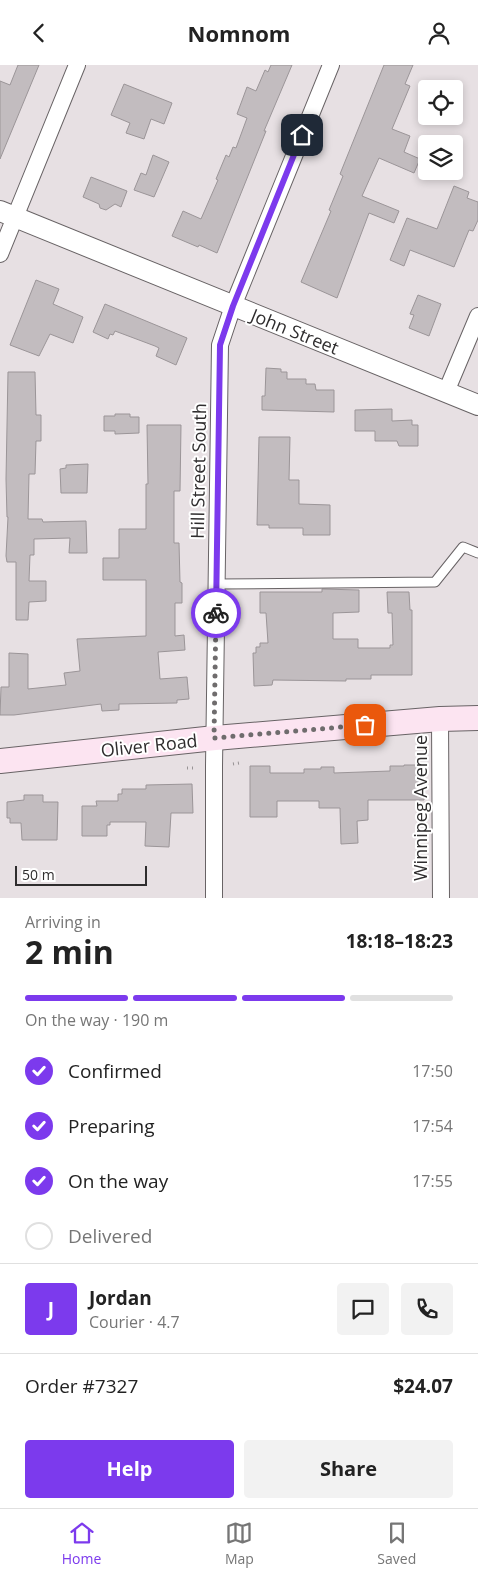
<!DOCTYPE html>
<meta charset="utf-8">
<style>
body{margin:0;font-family:"Open Sans",sans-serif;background:#f2f2f2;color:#222;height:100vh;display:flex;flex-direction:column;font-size:19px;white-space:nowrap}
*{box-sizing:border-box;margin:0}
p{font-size:16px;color:#767676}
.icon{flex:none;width:28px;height:28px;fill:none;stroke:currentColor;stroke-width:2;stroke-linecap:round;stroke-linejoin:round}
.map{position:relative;height:833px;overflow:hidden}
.panel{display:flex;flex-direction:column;background:#fff;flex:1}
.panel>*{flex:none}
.controls{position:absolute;left:418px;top:15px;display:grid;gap:10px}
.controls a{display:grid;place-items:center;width:45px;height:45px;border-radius:5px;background:#fff;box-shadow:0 2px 8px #0003;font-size:25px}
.scale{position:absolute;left:15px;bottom:12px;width:132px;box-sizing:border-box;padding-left:5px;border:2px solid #2f2d2e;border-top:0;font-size:14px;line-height:18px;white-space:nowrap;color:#2f2d2e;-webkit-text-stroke:4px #fff;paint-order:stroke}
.pin{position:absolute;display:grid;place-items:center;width:42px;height:42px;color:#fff;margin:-21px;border-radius:10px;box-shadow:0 2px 8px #0006}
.courier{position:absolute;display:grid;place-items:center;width:50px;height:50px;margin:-25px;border:4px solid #7c3aed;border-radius:50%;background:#fff;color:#222;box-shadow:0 1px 6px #0007}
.headline em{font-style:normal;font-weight:700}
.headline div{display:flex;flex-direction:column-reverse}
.headline{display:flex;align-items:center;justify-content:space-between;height:85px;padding:0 25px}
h1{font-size:32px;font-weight:700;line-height:38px}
.bar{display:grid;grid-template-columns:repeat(4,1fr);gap:8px 5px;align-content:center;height:60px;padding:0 25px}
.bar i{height:6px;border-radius:4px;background:#e0e0e0}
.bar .current{background:#7c3aed}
.bar p{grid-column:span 4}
.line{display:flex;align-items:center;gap:12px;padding:0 25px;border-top:1px solid #e0e0e0}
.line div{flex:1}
.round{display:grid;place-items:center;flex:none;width:52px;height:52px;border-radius:5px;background:#f2f2f2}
ol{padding:0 25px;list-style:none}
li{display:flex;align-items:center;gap:15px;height:55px}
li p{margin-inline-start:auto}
li .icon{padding:5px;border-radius:50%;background:#7c3aed;color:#fff;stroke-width:4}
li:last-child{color:#767676}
li i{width:28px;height:28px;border:2px solid #e0e0e0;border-radius:50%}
.cta{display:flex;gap:10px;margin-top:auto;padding:10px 25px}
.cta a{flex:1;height:58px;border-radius:5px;background:#7c3aed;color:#fff;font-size:20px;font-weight:700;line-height:58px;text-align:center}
.cta a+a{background:#f2f2f2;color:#222}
header{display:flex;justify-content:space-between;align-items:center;height:65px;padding:0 25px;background:#fff;font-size:22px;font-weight:700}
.dock{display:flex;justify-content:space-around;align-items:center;height:70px;border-top:1px solid #e0e0e0;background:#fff;font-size:14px;color:#767676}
.dock a{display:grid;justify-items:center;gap:2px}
.dock .current{color:#7c3aed}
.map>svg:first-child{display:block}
.building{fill:#c2bcbf;stroke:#9b9598}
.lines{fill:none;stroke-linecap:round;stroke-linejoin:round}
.service-casing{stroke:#686365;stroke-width:11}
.minor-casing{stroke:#686365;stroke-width:18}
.tertiary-casing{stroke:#686365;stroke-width:22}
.secondary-casing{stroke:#686365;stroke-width:26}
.path{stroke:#989395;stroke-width:3;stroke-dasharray:1 4;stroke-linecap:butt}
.service{stroke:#fff;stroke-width:9}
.minor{stroke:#fff;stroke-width:16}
.tertiary{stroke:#fff;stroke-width:20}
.secondary{stroke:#fce4f1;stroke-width:24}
.done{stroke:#6f6c6d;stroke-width:5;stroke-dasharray:0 9}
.route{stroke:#7c3aed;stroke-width:6}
.labels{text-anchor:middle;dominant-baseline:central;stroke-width:4;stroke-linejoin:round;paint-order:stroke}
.street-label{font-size:18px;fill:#2f2d2e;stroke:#fff}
</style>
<header><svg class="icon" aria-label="back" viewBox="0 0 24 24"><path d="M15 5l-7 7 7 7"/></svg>Nomnom<svg class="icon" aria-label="person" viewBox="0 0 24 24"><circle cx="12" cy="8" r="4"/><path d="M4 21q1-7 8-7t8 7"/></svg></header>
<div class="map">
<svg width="478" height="833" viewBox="0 0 478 833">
<rect width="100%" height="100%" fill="#e7e0e3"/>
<!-- building -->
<path class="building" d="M18,0H39L0,94V16L10,20Z
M271,0H292L264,66H266L217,188L199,180L198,182L172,171L183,146L201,154L218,115L216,114L226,90L229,92L233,82L236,83L247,53L237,49L247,22L256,26L265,5L268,7Z
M384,0H413L405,19L410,21L392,64L410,71L404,87L420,94L414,108L379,93L362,131L399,146L394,158L369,148L337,233L301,217L331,146L329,145L343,111L340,109Z
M124,19L172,38L164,59L151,54L144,74L126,68L130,58L111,50Z
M153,90L169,97L154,132L134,125L141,108L146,110Z
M91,112L127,126L121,142L115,139L106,145L100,143L99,139L83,132Z
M454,121L469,127L467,133L478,137V155L473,166L469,165L454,202L410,185L404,201L390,195L407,153L437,164Z
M36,215L59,224L53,239L83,252L73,278L50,269L39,291L10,280Z
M418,230L441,239L429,271L409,263L414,250L410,249Z
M105,239L187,273L176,300L156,291L159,283L155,281L115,266L113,270L110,269L108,274L93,267Z
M266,303L281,304V307H287V314H306V319H315L316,325H334V347L262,345V331H265Z
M8,307H35L36,350H41V376H36L35,409H29L28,454H42L43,457L86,456L87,488H69L70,473L34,474V490H30L29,516H46V536L29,537L28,555H16V497H7L6,491L8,452H7L6,414Z
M392,344V356L412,355V360H418V381H399L397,376H375V366H355V345Z
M115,349H130V352H139V368L115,369V366H104V351H115Z
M147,360H181L180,426H174V478H179L180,517L182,518V538H175V571L184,570L185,585L158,587L160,614L187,612L189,634L177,635V638L119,639V645L102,646L101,639L14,650H0L1,622H9V588L28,589V624L66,620L64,608L80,606L77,574L146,571V515H103V493H119V464H146V419H148Z
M259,372H290L289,415H299V439L330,440V470H303V463H269V460H257Z
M88,399L87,428H61L60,404L66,403V400Z
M322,524L359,525V547L333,548V574H358V583H390V580H393L392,548H388L387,527H409L410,545H412V610H371V614H346V616L273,615L272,620L254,621L253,588H256V582H260V578H268L266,548H260V527H322Z
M404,700H418V704H423L424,735H368V755L357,756L358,778L341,779L340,743H319V736H277V752H250V701H270V708H304V704H321V702H334V708L390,706V701H404Z
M192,719L193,748H171L169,782L145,781L146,757H110V760H107V771H82V741H97L96,736H118V729H122V724H146V720Z
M24,730H43V737H58L57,775H22L21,758H10V753H7V737L24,735Z"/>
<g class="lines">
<defs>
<path id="service" d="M217,519L435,517L463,482L478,488"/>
<path id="minor" d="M0,189L77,0
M446,327L478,251
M440,654L441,833
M214,833V701L220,280L233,241L331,0"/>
<path id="tertiary" d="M0,146L478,340"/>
<path id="secondary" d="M0,696L215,673L440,654L478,653"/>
</defs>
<!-- service casing -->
<use href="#service" class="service-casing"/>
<!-- minor casing -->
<use href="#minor" class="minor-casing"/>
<!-- tertiary casing -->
<use href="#tertiary" class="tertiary-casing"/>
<!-- secondary casing -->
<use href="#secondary" class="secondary-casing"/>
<!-- path -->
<path class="path" d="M233,699L239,698
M187,703H194"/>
<!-- service -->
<use href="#service" class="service"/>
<!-- minor -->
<use href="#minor" class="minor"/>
<!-- tertiary -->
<use href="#tertiary" class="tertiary"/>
<!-- secondary -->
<use href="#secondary" class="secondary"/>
</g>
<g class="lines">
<!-- done -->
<path class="done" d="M216,548L214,673L365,660"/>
<!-- route -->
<path class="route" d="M216,548L220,280L233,241L302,70"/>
</g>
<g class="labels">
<!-- street labels -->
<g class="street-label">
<text transform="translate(295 266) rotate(22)">John Street</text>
<text transform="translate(198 406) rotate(-89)">Hill Street South</text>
<text transform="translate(149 680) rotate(-6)">Oliver Road</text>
<text transform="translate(420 743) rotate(-90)">Winnipeg Avenue</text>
</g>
</g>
</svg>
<div class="controls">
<a><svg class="icon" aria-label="locate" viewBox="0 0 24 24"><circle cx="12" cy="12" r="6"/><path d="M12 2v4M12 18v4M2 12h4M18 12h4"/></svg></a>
<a><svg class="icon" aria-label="layers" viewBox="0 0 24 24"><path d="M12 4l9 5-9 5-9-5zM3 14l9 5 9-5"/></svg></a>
</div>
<div class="scale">50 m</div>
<div class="pin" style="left:365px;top:660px;background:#ea580c"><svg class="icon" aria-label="bag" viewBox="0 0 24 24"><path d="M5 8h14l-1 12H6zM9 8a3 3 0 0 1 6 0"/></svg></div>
<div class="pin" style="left:302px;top:70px;background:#1f2937"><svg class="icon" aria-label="home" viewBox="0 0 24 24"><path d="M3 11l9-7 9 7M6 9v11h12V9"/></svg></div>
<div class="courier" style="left:216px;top:548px"><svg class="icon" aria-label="bike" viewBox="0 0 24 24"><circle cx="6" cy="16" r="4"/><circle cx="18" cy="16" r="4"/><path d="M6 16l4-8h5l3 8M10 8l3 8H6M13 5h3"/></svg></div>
</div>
<section class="panel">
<div class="headline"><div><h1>2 min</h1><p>Arriving in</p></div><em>18:18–18:23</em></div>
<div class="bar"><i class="current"></i><i class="current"></i><i class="current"></i><i></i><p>On the way · 190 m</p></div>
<ol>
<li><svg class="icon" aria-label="check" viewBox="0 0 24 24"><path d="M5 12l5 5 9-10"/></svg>Confirmed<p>17:50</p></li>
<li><svg class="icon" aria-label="check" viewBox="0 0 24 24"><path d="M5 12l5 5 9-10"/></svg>Preparing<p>17:54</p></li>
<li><svg class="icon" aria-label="check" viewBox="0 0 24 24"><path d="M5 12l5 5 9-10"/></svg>On the way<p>17:55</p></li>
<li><i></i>Delivered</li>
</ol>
<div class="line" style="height:90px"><b class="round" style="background:#7c3aed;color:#fff">J</b><div><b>Jordan</b><p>Courier · 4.7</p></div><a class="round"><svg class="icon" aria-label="chat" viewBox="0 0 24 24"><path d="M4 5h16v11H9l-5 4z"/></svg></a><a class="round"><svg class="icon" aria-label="phone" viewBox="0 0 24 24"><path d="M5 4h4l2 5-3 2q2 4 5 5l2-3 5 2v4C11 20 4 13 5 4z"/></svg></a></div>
<div class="line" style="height:65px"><div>Order #7327</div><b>$24.07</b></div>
<div class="cta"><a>Help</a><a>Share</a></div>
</section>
<nav class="dock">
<a class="current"><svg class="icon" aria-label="home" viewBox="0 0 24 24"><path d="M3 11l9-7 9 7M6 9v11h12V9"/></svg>Home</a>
<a><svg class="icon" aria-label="map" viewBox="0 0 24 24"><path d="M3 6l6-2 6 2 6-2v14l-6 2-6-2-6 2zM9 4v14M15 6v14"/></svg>Map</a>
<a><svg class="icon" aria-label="saved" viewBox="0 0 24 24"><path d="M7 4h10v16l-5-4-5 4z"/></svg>Saved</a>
</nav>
